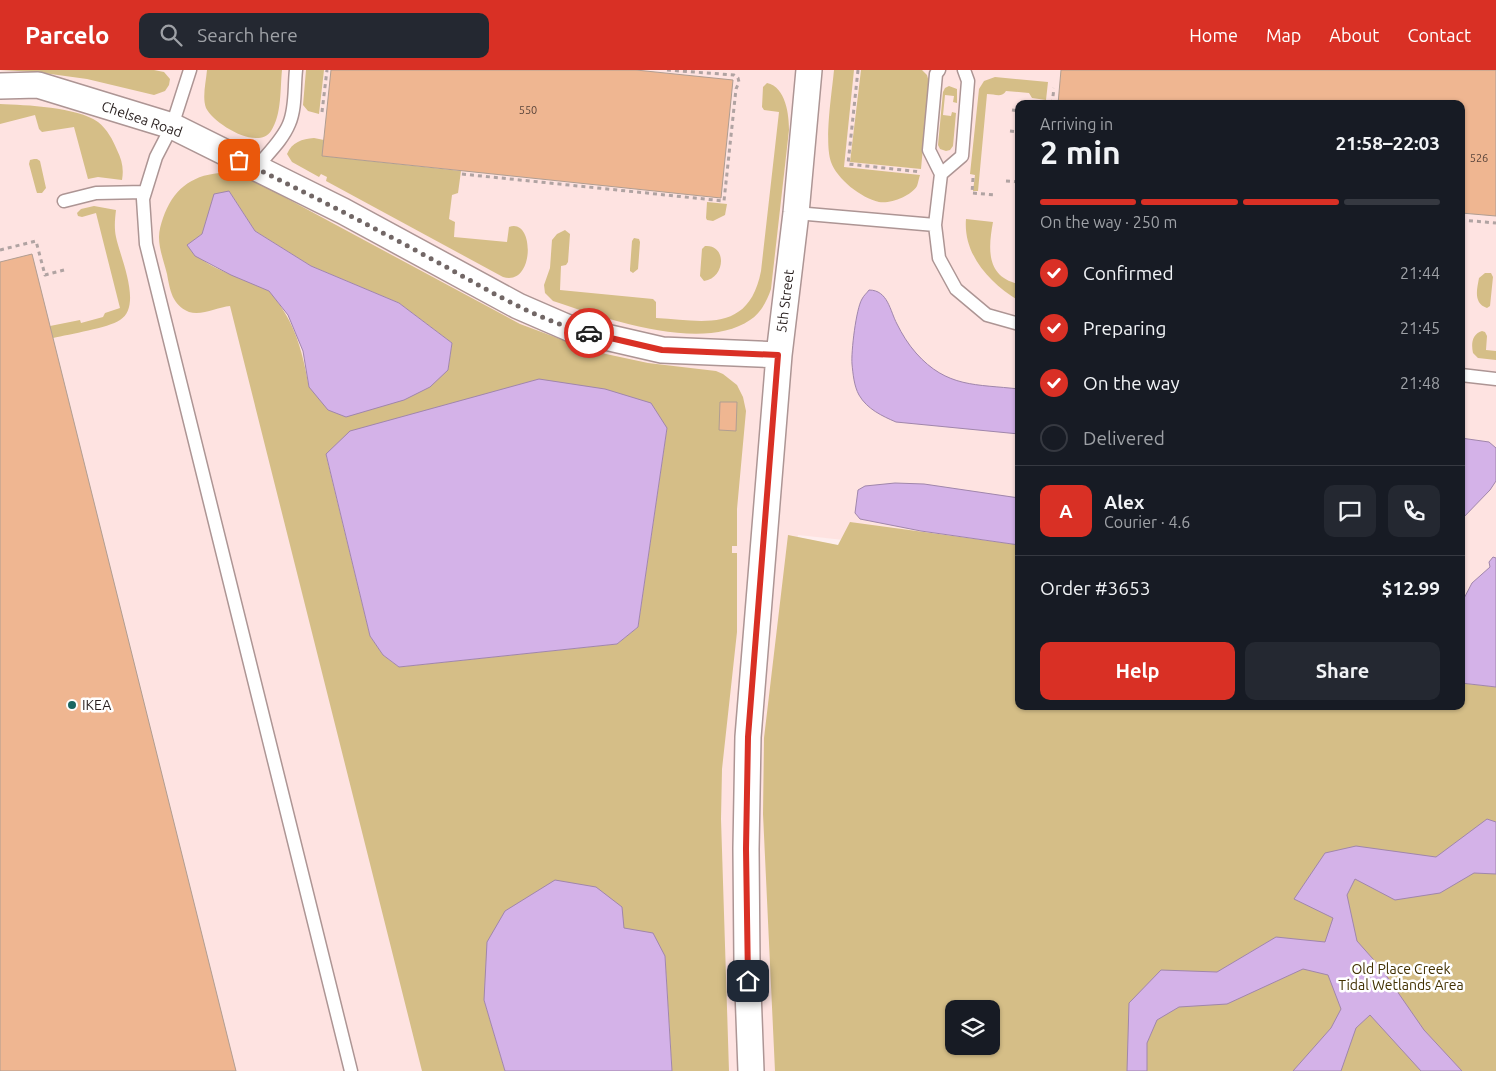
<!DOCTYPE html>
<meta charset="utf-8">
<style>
body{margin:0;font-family:Ubuntu,sans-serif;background:#242831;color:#f1f3f6;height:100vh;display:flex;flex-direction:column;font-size:19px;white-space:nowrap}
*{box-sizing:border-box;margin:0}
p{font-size:16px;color:#9ea1a6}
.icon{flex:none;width:28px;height:28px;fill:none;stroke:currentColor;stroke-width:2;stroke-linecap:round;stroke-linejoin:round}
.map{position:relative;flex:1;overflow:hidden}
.drawer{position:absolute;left:1015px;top:30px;width:450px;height:610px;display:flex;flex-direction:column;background:#171b24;border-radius:10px;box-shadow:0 1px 4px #0004}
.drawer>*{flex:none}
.controls{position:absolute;left:945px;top:930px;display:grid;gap:10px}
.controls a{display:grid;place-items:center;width:55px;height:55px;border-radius:10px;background:#171b24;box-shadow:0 1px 4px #0004;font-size:25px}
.pin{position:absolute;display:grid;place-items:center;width:42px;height:42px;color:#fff;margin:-21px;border-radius:10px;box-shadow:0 2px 8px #0006}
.courier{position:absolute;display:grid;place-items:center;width:50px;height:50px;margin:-25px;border:4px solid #d93025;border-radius:50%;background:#fff;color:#222;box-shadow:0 1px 6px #0007}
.summary em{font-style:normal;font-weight:700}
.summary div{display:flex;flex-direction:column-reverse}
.summary{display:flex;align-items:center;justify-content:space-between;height:85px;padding:0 25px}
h1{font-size:32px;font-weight:700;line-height:38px}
.bar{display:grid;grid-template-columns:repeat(4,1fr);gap:8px 5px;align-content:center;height:60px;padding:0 25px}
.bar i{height:6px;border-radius:4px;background:#363941}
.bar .current{background:#d93025}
.bar p{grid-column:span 4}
.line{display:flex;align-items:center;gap:12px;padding:0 25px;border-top:1px solid #363941}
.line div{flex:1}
.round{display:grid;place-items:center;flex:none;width:52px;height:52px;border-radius:10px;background:#242831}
ol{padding:0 25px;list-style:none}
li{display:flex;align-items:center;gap:15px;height:55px}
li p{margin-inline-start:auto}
li .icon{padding:5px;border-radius:50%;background:#d93025;color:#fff;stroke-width:4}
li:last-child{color:#9ea1a6}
li i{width:28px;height:28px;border:2px solid #363941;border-radius:50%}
.cta{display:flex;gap:10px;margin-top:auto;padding:10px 25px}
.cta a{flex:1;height:58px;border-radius:10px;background:#d93025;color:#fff;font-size:20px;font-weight:700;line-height:58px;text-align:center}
.cta a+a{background:#242831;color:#f1f3f6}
header{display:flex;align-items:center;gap:30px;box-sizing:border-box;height:70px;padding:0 25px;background:#d93025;color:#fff}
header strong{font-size:24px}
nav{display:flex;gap:28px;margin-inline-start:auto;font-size:18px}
.search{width:350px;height:45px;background:#242831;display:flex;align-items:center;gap:12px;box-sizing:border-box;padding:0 18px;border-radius:10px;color:#9ea1a6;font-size:19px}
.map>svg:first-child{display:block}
.built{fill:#fee3e1}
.green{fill:#d5be87;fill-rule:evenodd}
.water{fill:#d4b2e8;stroke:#a086ab}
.building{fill:#efb691;stroke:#b09d91}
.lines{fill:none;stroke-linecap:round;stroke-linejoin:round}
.service-casing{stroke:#ad9594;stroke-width:15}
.minor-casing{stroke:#ad9594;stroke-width:28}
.path{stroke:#b0a3a2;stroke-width:3;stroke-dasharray:4 4;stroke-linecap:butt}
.service{stroke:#fff;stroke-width:12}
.minor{stroke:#fff;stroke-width:25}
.done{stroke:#726766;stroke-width:5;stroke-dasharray:0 9}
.route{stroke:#d93025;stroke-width:6}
.poi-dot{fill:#1a6661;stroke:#fff;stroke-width:2}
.labels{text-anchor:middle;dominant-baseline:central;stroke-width:5;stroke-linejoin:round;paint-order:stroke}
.number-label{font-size:11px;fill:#59443a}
.street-label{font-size:14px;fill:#271e1d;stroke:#fff}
.poi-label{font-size:14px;fill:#271e1d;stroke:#fff;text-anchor:start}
.park-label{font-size:14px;fill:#413000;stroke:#fff}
</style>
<header>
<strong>Parcelo</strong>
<div class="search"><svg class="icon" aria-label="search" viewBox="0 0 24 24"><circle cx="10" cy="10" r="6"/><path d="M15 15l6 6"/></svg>Search here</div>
<nav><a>Home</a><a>Map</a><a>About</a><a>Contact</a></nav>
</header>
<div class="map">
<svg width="1496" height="1001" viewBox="0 0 1496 1001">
<rect width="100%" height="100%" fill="#feeeee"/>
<!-- built -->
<path class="built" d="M0,0H1496V652L1461,636V34H1019V489L798,465L823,1001H0Z"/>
<!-- green -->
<path class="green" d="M0,0H154L164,2L170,9L169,15L165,21L154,25L87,9L36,2Z
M207,0H282C280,19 282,44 271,61C258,81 214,54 206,38C202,27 206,12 207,0Z
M306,0H324L319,44L308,41L303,35Z
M834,0H854L844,97L920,105C919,108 918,113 917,116C911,126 891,134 879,132C861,128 837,109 831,92C824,72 832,22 834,0Z
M861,0H922L927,5L929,12L921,99L850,92Z
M995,7L1048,12L1046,30L1032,28L1029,23L1006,21C1002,28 995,24 987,24L978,121H973L975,105L970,104L979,19L984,11Z
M767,13C786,17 789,45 789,60L771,219C767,231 761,243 750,250C702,283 604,248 553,231L545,223L544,215L550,198L552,170L557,164L565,160L570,164L568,192L566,195L561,196L560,220L653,229L656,232V248C704,251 749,263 761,201L779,42L764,40L762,37L763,17Z
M949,16L957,19V33L953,32L954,26L945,25L943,45L951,46L952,42L956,43L953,76L950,80L946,81L940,79L938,75L943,22L945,18Z
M0,34C26,35 77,37 98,52C107,59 113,70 117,80C122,90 124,99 122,110L98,107L88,109L74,57L42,62L39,59L35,45L0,54Z
M314,68L324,70L323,86L461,101L458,123L452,125L449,149L455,152L454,167L507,172L509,157C535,147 535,217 503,207L326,111L327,107L321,104L319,107L292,92L287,84C292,72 302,69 314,68Z
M34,89H37L40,91L46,118L42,123H37L36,120L29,94L30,90Z
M219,103H232L247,107L520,254L563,270L606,284L648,293L716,301L723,304L737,315L743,327L746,341L737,439V476H732V483H737V562L722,699L721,749L729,1001H672L665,886L484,930L505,1001H422L230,236C218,237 202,246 189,242C172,235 170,220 167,204C164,192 159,179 159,167C159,160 161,154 163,148C173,120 190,106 219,103ZM229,121L255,161L311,196L399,233L452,273L448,300L309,317C303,285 297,258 277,231C274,227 272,222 267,220C241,205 205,201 188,175L202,164ZM667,358L638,557L617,574L399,597L383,585L370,566L326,385Z
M707,132L727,134L725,145L713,151L707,150L706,148Z
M94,136L116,140C115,149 114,157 116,167C120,187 143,236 120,250C108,258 70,264 53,268L50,256L80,250L81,253L103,247L105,243L120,238L96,143L82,147L78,146L77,143L81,139Z
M966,149L993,152C988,179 986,207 1019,214V231C990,213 963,185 966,149Z
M634,168L639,169L640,172L638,199L633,203L630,201V199L632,171Z
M705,176C727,174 726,208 704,211L700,206L702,179Z
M1485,203H1491L1493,207L1490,236L1487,238C1473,233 1477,219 1479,208Z
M1482,261L1485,262L1487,266L1486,280L1496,281V290L1478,288L1473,283C1471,274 1472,264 1482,261Z
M850,452L1019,475V636H1461V613L1496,617V1001H775L763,744L764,668L788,465L838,475ZM954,939H991V976H954Z"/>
<!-- water -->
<path class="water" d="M229,121L255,161L311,196L399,233L452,273L448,300L430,317L404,330L346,347L328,340L309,317L303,281L288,245L269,221L231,205L195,186L187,175L202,164L214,124Z
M869,220C888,220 890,241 897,254C902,264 908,274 916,283C947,318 976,314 1019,319V364L896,352C882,346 867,339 859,325C854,316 853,304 852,294C851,282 856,239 862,229C864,225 867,223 869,220Z
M539,309L605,319L651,333L667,358L638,557L617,574L399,597L383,585L370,566L326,384L350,361Z
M1461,368L1489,372L1496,378V411L1490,420L1461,450Z
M895,413L924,414L1019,428V475L921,461L860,449L855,443L858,420L865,416Z
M1493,487L1496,488V617L1461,613V534L1472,513L1490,497L1489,492Z
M1487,749L1496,752V804L1474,803L1440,823L1395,830L1355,809L1347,825L1357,871L1381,898L1424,960L1462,1001H1421L1370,945L1356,958L1341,1001H1293L1331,958L1341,939L1328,905L1303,899L1227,934L1179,937L1157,950L1147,973V1001H1127L1129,933L1161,900L1217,902L1276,867L1325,872L1333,848L1294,829L1325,783L1356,776L1436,787Z
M555,810L596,817L622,837L624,858L653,863L665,886L672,1001H505L484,930L487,872L505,841Z"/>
<!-- building -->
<path class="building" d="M331,0H636L733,10L721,128L322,86Z
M1061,0H1496V146L1461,143V34H1058Z
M32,184L53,268L236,1001H0V192Z
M720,332H737L736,361L719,360Z"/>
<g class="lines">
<defs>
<path id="service" d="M190,0L172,56L156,87L143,129L146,174L351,1001
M939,0L936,4L929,80L941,104L935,155L939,188L956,219L987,245L1019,254
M256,98C267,84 282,71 289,54C296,38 294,18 296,0
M941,104L962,86L968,11L964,0
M64,131L96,123L145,122
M796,143L935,155
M1461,305L1496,309"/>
<path id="minor" d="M0,16L38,15L172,56L343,141L518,236L571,259L662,280L779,285
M751,1001L747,893L746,779L748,667L779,285L796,143L809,0"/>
</defs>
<!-- service casing -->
<use href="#service" class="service-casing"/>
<!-- minor casing -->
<use href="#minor" class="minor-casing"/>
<!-- path -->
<path class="path" d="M858,0L848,94L921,102
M1052,34L1054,18
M1012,40L1019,41
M322,42L327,0
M1010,61L1019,62
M462,104L724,131L736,19L739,12L738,8L734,5L667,0
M973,108L972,123L996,125
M1006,111L1019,112
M1461,150L1496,153
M0,180L36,171L45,205L64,200"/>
<!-- service -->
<use href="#service" class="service"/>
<!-- minor -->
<use href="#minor" class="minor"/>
</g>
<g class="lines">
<!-- done -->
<path class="done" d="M239,90C303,121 365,153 428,187C480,215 532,249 589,263"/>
<!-- route -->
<path class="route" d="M589,263L662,280L778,285L748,667L746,779L748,911"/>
</g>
<!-- markers -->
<circle class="poi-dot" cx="72" cy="635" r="5"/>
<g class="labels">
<!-- number labels -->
<g class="number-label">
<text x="528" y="40">550</text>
<text x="1479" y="88">526</text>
</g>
<!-- street labels -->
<g class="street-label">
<text transform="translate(142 49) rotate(19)">Chelsea Road</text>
<text transform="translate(785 231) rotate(-83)">5th Street</text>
</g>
<!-- poi labels -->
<g class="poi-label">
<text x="82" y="635">IKEA</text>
</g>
<!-- park labels -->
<g class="park-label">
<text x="1401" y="899">Old Place Creek<tspan x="1401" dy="16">Tidal Wetlands Area</tspan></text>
</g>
</g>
</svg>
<div class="controls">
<a><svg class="icon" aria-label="layers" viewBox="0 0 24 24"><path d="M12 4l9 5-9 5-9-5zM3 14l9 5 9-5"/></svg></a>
</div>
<div class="pin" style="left:239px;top:90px;background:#ea580c"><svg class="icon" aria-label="bag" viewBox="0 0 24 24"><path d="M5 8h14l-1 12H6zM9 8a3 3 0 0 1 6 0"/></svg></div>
<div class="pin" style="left:748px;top:911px;background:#1f2937"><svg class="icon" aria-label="home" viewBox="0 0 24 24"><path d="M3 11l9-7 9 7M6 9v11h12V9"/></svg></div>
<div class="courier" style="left:589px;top:263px"><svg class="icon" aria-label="car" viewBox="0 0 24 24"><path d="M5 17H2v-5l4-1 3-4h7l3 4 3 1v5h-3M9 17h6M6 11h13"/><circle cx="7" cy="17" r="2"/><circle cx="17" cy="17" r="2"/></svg></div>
<section class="drawer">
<div class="summary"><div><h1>2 min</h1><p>Arriving in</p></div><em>21:58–22:03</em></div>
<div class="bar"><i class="current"></i><i class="current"></i><i class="current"></i><i></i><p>On the way · 250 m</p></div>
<ol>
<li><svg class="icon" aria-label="check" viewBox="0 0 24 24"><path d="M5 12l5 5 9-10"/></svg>Confirmed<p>21:44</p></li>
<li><svg class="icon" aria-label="check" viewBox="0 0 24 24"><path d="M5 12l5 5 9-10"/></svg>Preparing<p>21:45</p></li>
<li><svg class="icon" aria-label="check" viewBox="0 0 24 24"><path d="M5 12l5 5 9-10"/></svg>On the way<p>21:48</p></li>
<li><i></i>Delivered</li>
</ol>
<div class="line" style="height:90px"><b class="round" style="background:#d93025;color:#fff">A</b><div><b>Alex</b><p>Courier · 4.6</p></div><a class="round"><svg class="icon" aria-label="chat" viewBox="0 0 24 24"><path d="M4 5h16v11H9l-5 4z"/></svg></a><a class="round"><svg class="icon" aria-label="phone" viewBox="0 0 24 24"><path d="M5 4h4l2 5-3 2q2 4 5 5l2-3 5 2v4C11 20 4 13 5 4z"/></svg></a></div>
<div class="line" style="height:65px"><div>Order #3653</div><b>$12.99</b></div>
<div class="cta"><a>Help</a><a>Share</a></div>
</section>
</div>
